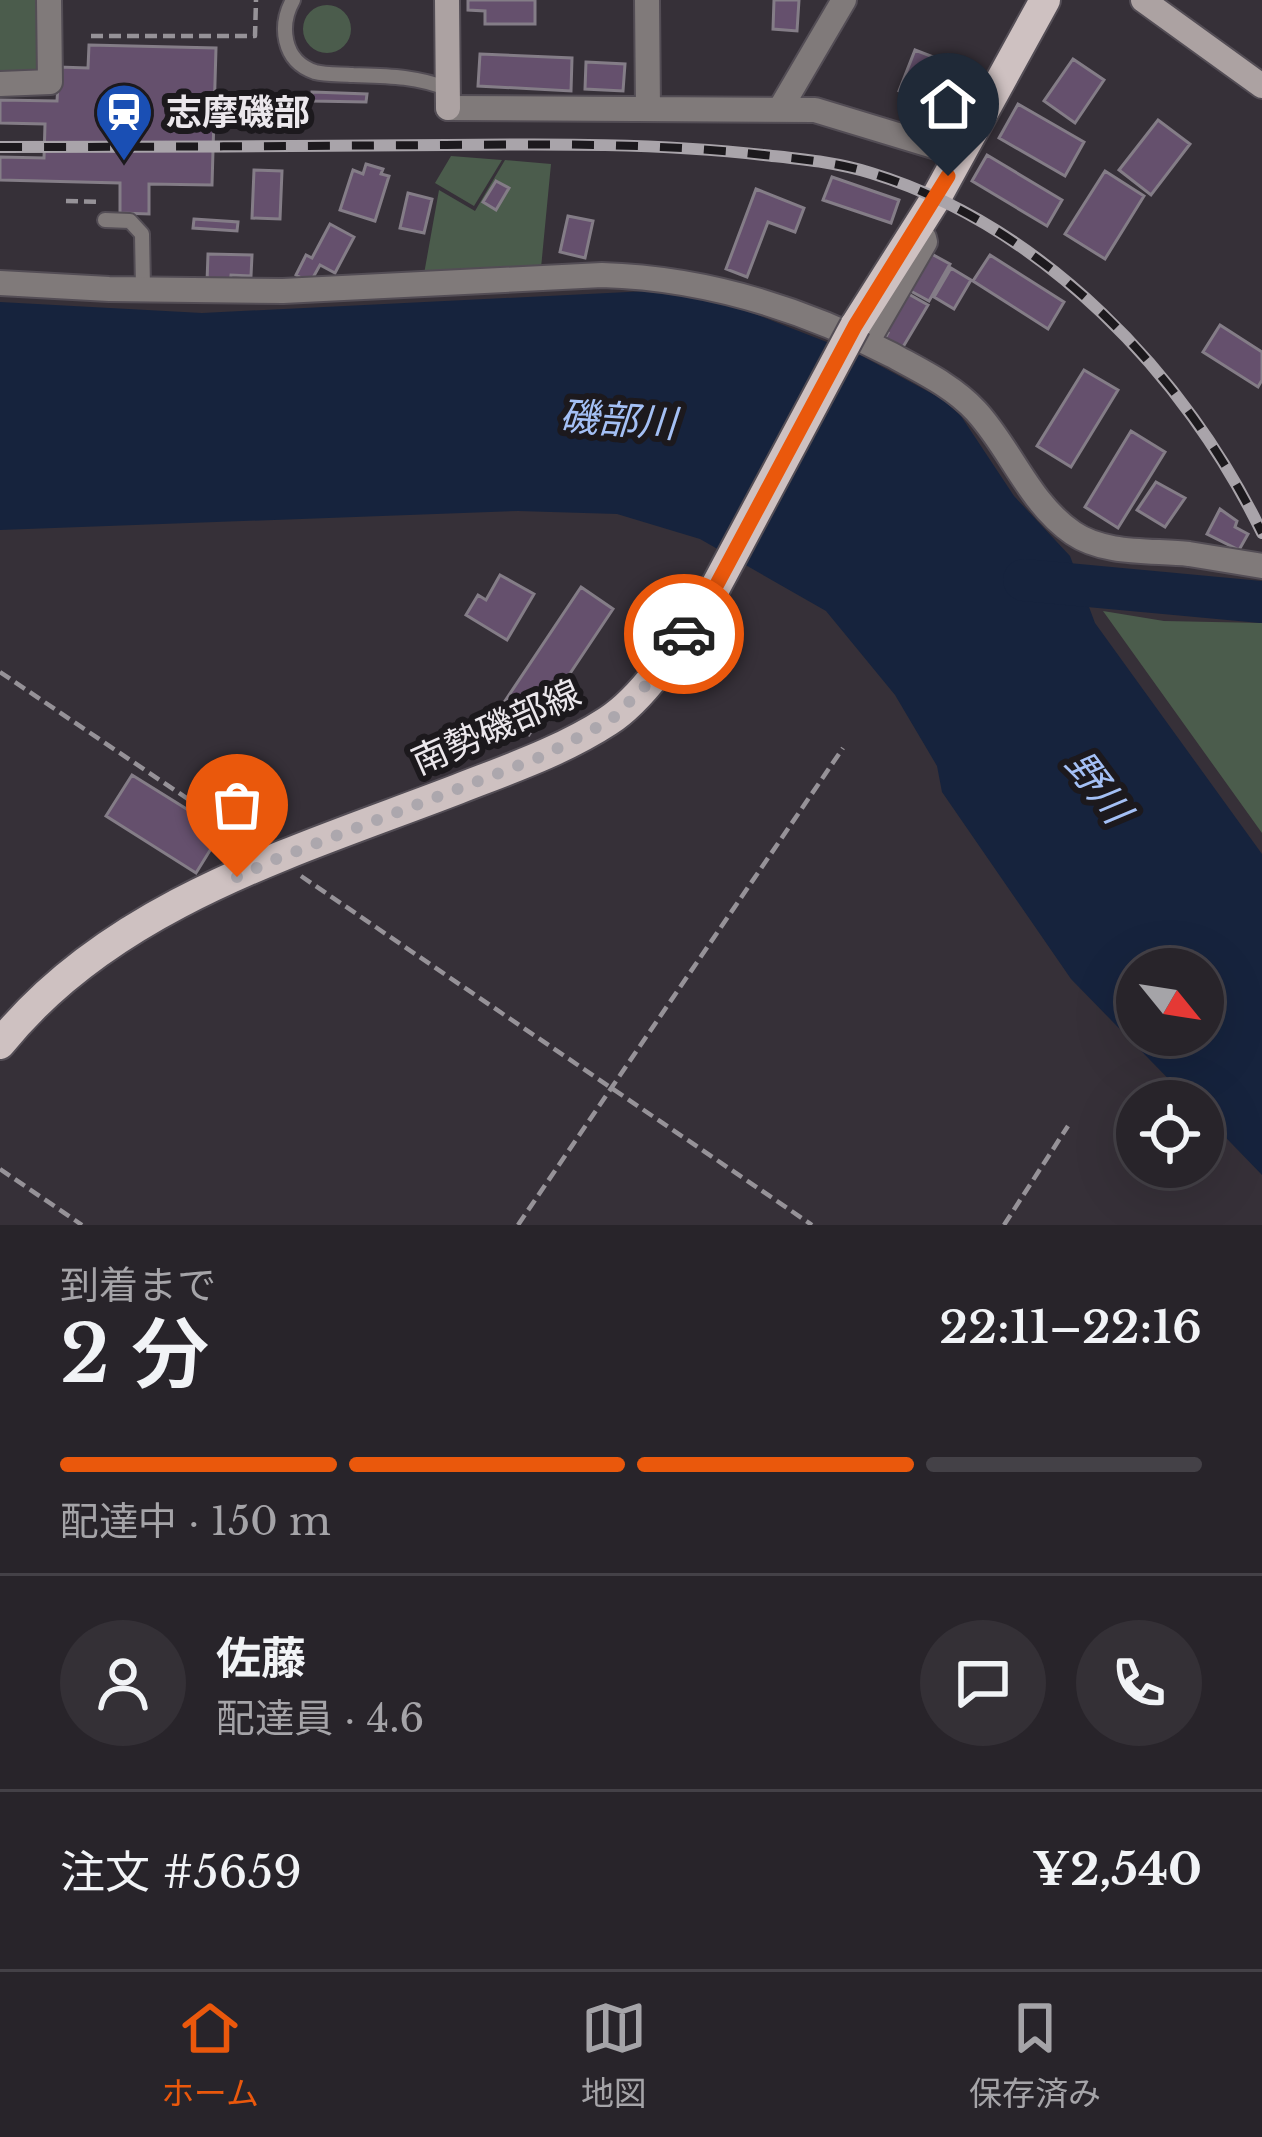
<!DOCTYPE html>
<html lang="ja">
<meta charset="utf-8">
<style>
body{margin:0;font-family:"Libre Baskerville","Noto Sans JP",serif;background:#343036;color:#f1f3f6;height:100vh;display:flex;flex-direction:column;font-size:45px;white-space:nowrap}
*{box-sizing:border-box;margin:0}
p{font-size:39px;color:#a5a4a8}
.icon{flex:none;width:66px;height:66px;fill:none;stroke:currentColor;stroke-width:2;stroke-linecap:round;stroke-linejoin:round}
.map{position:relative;height:1225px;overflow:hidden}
.sheet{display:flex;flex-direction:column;background:#28242a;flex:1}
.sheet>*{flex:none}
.needle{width:78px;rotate:120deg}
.fabs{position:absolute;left:1116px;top:948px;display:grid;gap:24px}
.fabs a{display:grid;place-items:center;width:108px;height:108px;border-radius:50%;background:#28242a;box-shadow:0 12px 48px #0002,0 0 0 3px #444147;font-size:60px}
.pin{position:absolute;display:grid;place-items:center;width:102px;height:102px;color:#fff;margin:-123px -51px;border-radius:50% 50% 50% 0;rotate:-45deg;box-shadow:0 0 12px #0007}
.pin .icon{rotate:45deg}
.courier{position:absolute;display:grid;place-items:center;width:120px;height:120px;margin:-60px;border:9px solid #ea580c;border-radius:50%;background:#fff;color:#222;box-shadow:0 3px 15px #0007}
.head em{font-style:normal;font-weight:600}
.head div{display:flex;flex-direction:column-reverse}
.head{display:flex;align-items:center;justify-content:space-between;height:204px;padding:0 60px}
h1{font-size:78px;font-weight:600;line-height:90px}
.bar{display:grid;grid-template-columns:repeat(4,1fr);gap:18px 12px;align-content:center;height:144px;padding:0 60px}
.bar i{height:15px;border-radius:9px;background:#444147}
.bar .current{background:#ea580c}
.bar p{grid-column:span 4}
.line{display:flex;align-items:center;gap:30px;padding:0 60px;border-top:3px solid #444147}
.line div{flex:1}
.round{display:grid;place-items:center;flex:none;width:126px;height:126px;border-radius:63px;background:#343036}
.tabs{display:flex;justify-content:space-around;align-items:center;height:168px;border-top:3px solid #444147;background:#28242a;font-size:33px;color:#a5a4a8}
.tabs a{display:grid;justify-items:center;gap:6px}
.tabs .current{color:#ea580c}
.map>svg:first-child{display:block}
.green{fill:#4b5c4c}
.water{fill:#16233d;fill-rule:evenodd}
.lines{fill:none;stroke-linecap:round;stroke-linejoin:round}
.river{stroke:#16233d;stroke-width:42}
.building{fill:#65506d;stroke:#847d87;stroke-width:3}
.lane-casing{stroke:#534d55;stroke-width:18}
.street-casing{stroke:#534d55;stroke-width:28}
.secondary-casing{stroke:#534d55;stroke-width:28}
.primary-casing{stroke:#534d55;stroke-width:34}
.path{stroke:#969298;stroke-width:4.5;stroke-dasharray:12 6;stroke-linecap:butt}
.lane{stroke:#807a7a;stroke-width:14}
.street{stroke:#807a7a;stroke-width:24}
.secondary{stroke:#aca2a2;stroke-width:24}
.primary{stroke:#cec1c1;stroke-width:30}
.rail-casing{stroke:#a9a4aa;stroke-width:12}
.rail{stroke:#1c191d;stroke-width:8;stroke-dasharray:22;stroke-linecap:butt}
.primary-bridge-casing{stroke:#534d55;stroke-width:34;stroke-linecap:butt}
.primary-bridge{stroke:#cec1c1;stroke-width:30}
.done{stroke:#aca7ad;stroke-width:12;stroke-dasharray:0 21.6}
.route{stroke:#ea580c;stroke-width:15}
.labels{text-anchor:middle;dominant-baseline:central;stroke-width:12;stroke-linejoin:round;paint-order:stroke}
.poi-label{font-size:36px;font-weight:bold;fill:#ebe7ec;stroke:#1c191d;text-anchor:start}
.street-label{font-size:36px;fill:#ebe7ec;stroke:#1c191d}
.water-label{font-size:39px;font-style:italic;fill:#a4c0f5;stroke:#1c191d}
</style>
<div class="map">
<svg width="1262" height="1225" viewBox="0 0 1262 1225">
<rect width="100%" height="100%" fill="#363038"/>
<!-- green -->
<path class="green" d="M0,0H37V70L0,72Z
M303 29a24 24 0 1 1 48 0a24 24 0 1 1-48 0Z
M451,156L502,160L474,206L435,183Z
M505,160L551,164L541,268L424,274L439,190L475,211Z
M1103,611L1164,621L1262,623V833Z"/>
<!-- water -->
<path class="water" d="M648,291L687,295L750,312L860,355L942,399L961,416L1014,496L1070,556L1095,623L1262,854V1175L1203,1114V1101H1190L1071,979L942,792L937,766L895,695L826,611L700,539L617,514L518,511L0,530V302L202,313ZM1137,969H1203V1035H1137Z"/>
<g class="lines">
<!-- river -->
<path class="river" d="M1024,580L1262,602"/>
</g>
<!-- building -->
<path class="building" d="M468,0H535V24H485V11L468,10Z
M774,0H799L797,31L773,29Z
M89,45L216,48L212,185L149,184V214L120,213V183L0,180V157L44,158L45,124L0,123V100L57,101L59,67L88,68Z
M915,50L970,71L954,112L899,91Z
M480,54L572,58L571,91L478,86Z
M1073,59L1104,80L1075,123L1044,101Z
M586,62L625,64L623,91L585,89Z
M312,92L367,94L366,102L312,101Z
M1018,104L1084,142L1065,176L999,138Z
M1158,120L1190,144L1151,195L1119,170Z
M987,155L1062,200L1047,226L972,181Z
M366,164L383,169L381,174L389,176L375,221L340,210L353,170L363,174Z
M254,170L282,171L280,219L252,218Z
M1105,171L1144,196L1105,259L1065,234Z
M832,177L899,200L891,223L823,200Z
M496,181L509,188L496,210L483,202Z
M756,189L804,208L795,232L768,222L747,277L726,269Z
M408,193L432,199L424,233L400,228Z
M568,216L593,221L585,258L560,252Z
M194,219L238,222L237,231L193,228Z
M330,224L354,237L335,273L320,265L310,283L296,275L306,255L312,258Z
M928,252L950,264L929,301L907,289Z
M208,254L252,255L251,276L231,275L230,283L207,282Z
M990,255L1064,302L1048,329L973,281Z
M951,268L971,280L954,309L934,297Z
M905,292L928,305L900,352L883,342L888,333L882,330Z
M1220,325L1262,352V380L1258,387L1203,352Z
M1084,370L1118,390L1071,467L1037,446Z
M1131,431L1165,452L1118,528L1085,507Z
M1156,482L1185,498L1165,527L1137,510Z
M1220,509L1237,521L1235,527L1248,534L1239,550L1207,534Z
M500,575L534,594L507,640L466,615L478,595L486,600Z
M581,587L613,609L529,735L497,713Z
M132,775L222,831L196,873L106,816Z"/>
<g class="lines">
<defs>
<path id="lane" d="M293,0C279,25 282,61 315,72C326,75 341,74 353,75C386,76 417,76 448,89
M105,220L130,221L142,234L143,288"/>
<path id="street" d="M647,0L648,109
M0,84L50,82L49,0
M448,108L815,110L960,154
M780,109L844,0
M0,283L109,289L283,291L602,275C705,278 801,308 892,355C921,371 953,386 976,411C1011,449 1029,503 1073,533C1105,555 1152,550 1189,554C1214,558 1238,562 1262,566
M867,342L925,242L924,238"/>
<path id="secondary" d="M447,0L448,108
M1143,0L1262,86"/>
<path id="primary" d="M855,326L936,198L1045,0
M0,1044C112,904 297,851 458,789C509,769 562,751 608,721C651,693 687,629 716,586"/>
</defs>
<!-- lane casing -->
<use href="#lane" class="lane-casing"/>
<!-- street casing -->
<use href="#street" class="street-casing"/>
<!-- secondary casing -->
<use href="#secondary" class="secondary-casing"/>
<!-- primary casing -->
<use href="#primary" class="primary-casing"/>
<!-- path -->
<path class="path" d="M91,36H255L256,0
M66,201L101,202
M0,672L247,839
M301,876L812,1225
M0,1169L82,1225
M518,1225L843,748
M1004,1225L1068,1126"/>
<!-- lane -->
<use href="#lane" class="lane"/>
<!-- street -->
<use href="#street" class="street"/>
<!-- secondary -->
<use href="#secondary" class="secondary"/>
<!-- primary -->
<use href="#primary" class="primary"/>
<defs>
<path id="rail" d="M0,147C149,147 297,146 446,145C552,144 658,143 764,155C800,159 836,162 871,173C1042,225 1186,375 1262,533"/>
</defs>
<!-- rail casing -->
<use href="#rail" class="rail-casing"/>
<!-- rail -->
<use href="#rail" class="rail"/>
<defs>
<path id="primary-bridge" d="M716,586L855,326"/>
</defs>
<!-- primary-bridge casing -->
<use href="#primary-bridge" class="primary-bridge-casing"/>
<!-- primary-bridge -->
<use href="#primary-bridge" class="primary-bridge"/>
</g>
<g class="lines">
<!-- done -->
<path class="done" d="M237,877L276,859L543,756L611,720L656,675L684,634"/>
<!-- route -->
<path class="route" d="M684,634L716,586L855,326L948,176"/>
</g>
<!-- icons -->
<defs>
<symbol id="station-pin" viewBox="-11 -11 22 30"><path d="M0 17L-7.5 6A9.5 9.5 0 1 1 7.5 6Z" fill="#1a4fb4" stroke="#1c191d"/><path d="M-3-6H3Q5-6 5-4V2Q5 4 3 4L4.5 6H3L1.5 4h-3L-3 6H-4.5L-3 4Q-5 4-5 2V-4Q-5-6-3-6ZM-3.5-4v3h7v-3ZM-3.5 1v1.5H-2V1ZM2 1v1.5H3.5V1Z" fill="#fff"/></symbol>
</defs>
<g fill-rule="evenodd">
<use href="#station-pin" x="91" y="79" width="66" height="90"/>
</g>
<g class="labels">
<!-- poi labels -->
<g class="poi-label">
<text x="166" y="112">志摩磯部</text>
</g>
<!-- street labels -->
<g class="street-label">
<text transform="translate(496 727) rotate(-24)">南勢磯部線</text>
</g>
<!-- water labels -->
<g class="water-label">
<text transform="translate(618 420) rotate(4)">磯部川</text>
<text transform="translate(1098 787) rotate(53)">野川</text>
</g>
</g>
</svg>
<div class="fabs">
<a><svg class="needle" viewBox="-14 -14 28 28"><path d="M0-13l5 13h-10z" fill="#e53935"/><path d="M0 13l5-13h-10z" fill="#a5a4a8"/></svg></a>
<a><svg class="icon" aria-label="locate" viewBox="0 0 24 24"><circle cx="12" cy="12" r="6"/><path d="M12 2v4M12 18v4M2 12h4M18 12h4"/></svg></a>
</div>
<div class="pin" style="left:237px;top:877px;background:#ea580c"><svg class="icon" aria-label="bag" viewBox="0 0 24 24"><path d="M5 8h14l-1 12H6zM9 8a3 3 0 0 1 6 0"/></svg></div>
<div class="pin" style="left:948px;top:176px;background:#1f2937"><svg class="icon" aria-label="home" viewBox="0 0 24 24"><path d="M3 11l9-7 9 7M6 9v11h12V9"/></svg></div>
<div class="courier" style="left:684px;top:634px"><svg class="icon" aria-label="car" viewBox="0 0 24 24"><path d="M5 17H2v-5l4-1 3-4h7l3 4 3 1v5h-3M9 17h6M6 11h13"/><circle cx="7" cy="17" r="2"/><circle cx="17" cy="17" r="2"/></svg></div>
</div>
<section class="sheet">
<div class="head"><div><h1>2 分</h1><p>到着まで</p></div><em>22:11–22:16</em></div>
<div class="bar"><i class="current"></i><i class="current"></i><i class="current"></i><i></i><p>配達中 · 150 m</p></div>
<div class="line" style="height:216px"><a class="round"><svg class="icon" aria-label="person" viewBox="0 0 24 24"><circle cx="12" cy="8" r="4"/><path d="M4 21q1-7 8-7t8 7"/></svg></a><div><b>佐藤</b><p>配達員 · 4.6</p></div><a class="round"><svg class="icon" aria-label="chat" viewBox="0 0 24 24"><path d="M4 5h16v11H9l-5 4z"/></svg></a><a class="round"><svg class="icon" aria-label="phone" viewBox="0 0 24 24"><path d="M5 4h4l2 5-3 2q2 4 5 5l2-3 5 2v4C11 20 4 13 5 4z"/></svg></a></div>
<div class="line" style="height:156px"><div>注文 #5659</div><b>¥2,540</b></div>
</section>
<nav class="tabs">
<a class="current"><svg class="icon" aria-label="home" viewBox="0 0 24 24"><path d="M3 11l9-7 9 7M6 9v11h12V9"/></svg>ホーム</a>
<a><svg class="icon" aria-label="map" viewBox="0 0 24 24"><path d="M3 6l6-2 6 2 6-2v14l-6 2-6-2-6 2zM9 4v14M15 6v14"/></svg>地図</a>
<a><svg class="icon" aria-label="saved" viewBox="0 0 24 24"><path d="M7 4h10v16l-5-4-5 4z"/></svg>保存済み</a>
</nav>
